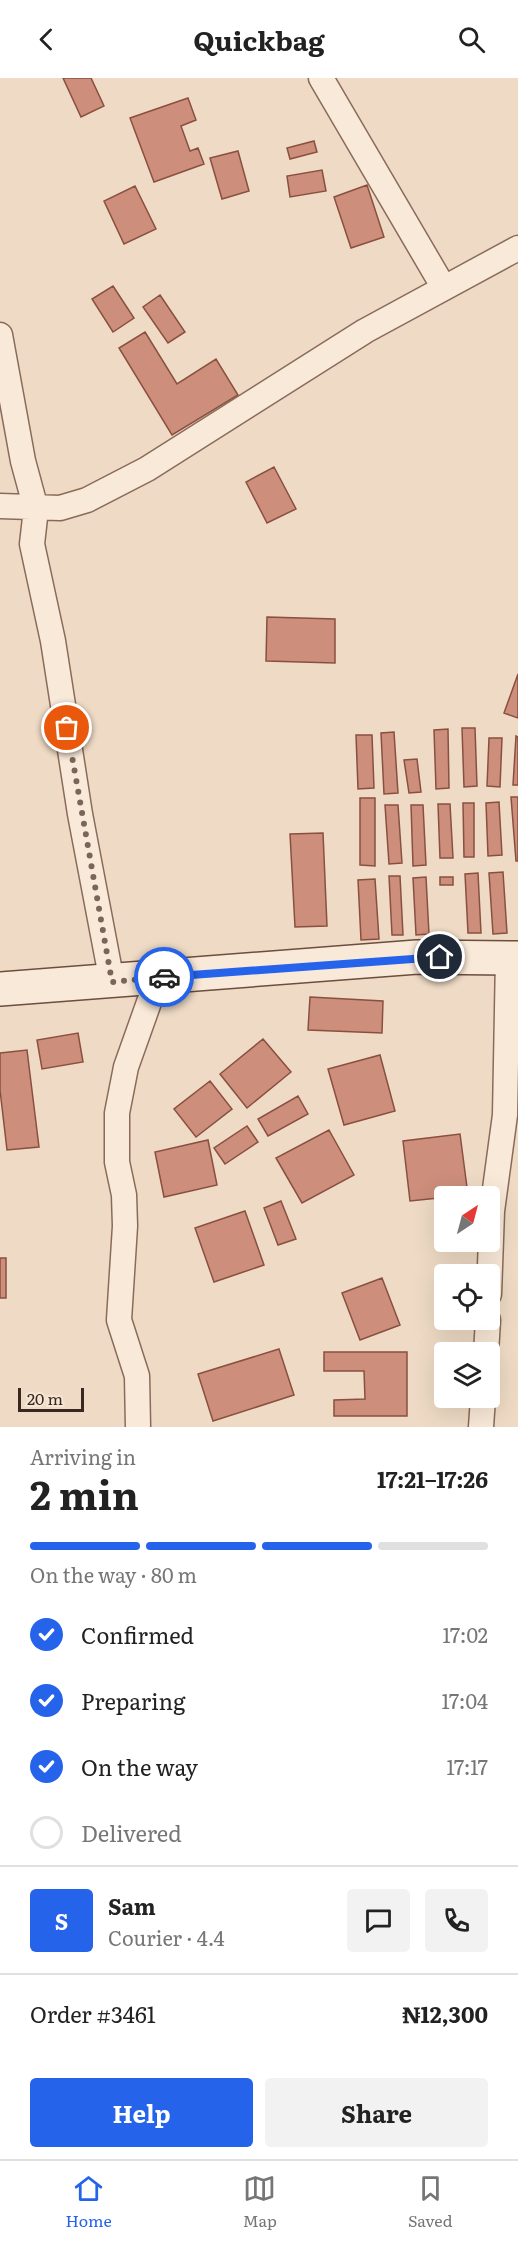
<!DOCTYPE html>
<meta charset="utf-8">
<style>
body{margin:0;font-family:Literata,serif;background:#f2f2f2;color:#222;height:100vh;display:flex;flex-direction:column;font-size:22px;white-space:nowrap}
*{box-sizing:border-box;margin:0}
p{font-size:20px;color:#767676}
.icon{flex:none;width:33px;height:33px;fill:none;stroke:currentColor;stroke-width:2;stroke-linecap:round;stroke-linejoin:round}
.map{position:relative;height:1349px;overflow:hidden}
.details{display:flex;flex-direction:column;background:#fff;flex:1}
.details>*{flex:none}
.needle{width:39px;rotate:36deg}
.controls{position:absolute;left:434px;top:1108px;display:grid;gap:12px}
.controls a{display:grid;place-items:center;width:66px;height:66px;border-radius:6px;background:#fff;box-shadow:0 6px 24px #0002;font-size:30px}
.scale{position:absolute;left:18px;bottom:15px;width:66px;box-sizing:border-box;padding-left:6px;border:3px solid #3a271f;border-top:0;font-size:16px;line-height:21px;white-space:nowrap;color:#3a271f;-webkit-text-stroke:4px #f6e6d5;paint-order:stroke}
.pin{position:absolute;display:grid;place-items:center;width:51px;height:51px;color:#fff;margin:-26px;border:3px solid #fff;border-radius:50%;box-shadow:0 2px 6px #0007}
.courier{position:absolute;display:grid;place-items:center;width:60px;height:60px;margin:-30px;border:4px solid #2563eb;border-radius:50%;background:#fff;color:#222;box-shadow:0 2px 8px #0007}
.summary em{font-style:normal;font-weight:700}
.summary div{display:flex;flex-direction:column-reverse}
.summary{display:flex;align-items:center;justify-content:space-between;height:102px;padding:0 30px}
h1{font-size:39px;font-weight:700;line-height:45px}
.bar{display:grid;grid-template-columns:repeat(4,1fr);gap:9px 6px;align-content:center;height:72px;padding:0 30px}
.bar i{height:8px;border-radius:4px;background:#e0e0e0}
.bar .selected{background:#2563eb}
.bar p{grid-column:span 4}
.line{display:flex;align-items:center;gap:15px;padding:0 30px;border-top:2px solid #e0e0e0}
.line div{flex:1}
.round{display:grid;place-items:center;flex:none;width:63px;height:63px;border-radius:6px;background:#f2f2f2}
ol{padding:0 30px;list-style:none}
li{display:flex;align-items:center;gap:18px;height:66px}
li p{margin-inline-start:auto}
li .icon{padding:6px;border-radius:50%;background:#2563eb;color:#fff;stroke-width:4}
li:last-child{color:#767676}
li i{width:33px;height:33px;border:3px solid #e0e0e0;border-radius:50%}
.cta{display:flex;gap:12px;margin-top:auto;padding:12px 30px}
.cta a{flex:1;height:69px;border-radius:6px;background:#2563eb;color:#fff;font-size:24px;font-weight:700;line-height:69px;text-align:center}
.cta a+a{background:#f2f2f2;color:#222}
header{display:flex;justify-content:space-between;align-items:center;height:78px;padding:0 30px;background:#fff;font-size:27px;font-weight:700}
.menu{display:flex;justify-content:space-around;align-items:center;height:84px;border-top:2px solid #e0e0e0;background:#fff;font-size:16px;color:#767676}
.menu a{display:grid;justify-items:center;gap:3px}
.menu .selected{color:#2563eb}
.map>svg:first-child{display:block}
.building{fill:#cd8e7b;stroke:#895040;stroke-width:1.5}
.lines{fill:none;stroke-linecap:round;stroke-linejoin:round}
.minor-casing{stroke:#8a6b5b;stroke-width:27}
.secondary-casing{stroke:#6c4d3e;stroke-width:36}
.minor{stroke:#f9e9d8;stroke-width:24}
.secondary{stroke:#f9e9d8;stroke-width:33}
.done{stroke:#796659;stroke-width:6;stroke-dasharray:0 10.8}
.route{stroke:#2563eb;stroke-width:8}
</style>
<header><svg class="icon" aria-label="back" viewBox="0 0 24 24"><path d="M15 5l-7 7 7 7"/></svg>Quickbag<svg class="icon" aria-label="search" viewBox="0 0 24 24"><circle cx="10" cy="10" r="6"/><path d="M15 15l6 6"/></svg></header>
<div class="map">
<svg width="518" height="1349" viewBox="0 0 518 1349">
<rect width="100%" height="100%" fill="#efdbc5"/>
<!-- building -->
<path class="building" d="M63,0H91L104,28L81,39Z
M188,20L196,42L181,48L190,73L198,70L204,86L154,104L130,40Z
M314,63L317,74L290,81L287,70Z
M238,73L249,113L222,121L210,80Z
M322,92L326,113L290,119L287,98Z
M367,107L384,159L351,170L334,119Z
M135,108L156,151L124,166L104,123Z
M113,208L134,240L113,254L92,221Z
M160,217L185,254L168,265L143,229Z
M145,254L177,306L216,281L238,317L172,357L119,270Z
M274,389L296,431L267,445L246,404Z
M267,539L335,541V585L266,583Z
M518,596V640L504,635Z
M462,650H475L477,708L464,709Z
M448,651L449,710L436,711L434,652Z
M394,654L398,715L384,716L381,655Z
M356,657H372L374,710L358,711Z
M516,658L518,659V707H513Z
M489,660H502L500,709L487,708Z
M417,681L421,714L409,715L404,682Z
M511,719H518V783H516Z
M360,720H375V788L360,787Z
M499,724L502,777L488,778L486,725Z
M463,725H474V779H464Z
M438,726H450L453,780H440Z
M385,727H398L402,785L389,786Z
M411,727H423L426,787L413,788Z
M323,755L327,848L295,849L290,756Z
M503,794L507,855L493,856L489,795Z
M478,795L481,855H468L465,796Z
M389,798H400L403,857H392Z
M426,799L429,856L416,857L413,800Z
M440,799H453V807H440Z
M375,801L379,861L361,862L358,802Z
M310,919L383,923L382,955L308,952Z
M78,955L83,984L42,991L37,962Z
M263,961L291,994L247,1030L220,996Z
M27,972L39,1069L7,1072L0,1012V975Z
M380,977L395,1033L344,1047L328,991Z
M210,1003L232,1031L196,1059L174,1031Z
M298,1018L308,1036L268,1058L258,1041Z
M247,1048L258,1064L225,1086L214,1070Z
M329,1052L354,1097L302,1125L276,1080Z
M460,1056L468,1117L410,1123L403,1063Z
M208,1062L217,1107L164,1119L155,1074Z
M281,1123L296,1161L278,1167L264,1130Z
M245,1133L264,1187L214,1204L195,1150Z
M0,1180H6V1220H0Z
M382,1200L400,1247L360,1262L342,1215Z
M279,1271L294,1317L213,1343L198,1296Z
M324,1274H407V1338H334V1322L365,1321L364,1293H324Z"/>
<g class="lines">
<defs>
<path id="minor" d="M321,0L444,210
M0,257L23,383L36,431L32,466L53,563L80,736L112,904
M0,428L60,430L87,422L147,391L365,253L518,170
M489,1216L492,1133L505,1037L508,880
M486,1275L488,1242
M138,1349L137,1298L119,1242L125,1148L124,1117L117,1084V1035L126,989L158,899
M481,1349L483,1320"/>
<path id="secondary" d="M0,911L417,879L518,880"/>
</defs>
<!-- minor casing -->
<use href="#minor" class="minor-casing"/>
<!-- secondary casing -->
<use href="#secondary" class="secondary-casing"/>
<!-- minor -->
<use href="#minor" class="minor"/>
<!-- secondary -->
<use href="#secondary" class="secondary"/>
</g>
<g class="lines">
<!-- done -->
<path class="done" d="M67,650L112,904L164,899"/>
<!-- route -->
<path class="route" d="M164,899L440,879"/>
</g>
</svg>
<div class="controls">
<a><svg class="needle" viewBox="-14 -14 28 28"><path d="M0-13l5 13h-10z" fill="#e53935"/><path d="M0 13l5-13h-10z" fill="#767676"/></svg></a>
<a><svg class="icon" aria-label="locate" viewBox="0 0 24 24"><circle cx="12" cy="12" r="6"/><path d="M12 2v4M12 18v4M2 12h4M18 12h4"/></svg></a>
<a><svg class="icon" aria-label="layers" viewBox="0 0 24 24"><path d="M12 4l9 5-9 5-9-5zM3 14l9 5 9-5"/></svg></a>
</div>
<div class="scale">20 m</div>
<div class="pin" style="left:67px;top:650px;background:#ea580c"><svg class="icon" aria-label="bag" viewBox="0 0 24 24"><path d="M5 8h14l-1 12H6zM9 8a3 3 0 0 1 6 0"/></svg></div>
<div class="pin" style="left:440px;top:879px;background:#1f2937"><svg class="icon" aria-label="home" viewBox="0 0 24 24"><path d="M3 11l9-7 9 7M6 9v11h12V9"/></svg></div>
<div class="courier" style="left:164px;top:899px"><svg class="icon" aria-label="car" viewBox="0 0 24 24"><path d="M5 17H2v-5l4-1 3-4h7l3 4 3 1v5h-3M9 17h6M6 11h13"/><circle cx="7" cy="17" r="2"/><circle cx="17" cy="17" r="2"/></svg></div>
</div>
<section class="details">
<div class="summary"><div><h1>2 min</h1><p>Arriving in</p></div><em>17:21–17:26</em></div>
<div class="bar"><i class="selected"></i><i class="selected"></i><i class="selected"></i><i></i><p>On the way · 80 m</p></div>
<ol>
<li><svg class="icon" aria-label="check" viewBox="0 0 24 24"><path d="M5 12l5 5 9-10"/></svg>Confirmed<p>17:02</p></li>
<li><svg class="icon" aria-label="check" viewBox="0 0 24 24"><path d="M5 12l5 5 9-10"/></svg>Preparing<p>17:04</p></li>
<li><svg class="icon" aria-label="check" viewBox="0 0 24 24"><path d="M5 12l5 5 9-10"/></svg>On the way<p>17:17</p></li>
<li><i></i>Delivered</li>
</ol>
<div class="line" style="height:108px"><b class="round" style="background:#2563eb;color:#fff">S</b><div><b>Sam</b><p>Courier · 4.4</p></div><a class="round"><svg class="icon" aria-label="chat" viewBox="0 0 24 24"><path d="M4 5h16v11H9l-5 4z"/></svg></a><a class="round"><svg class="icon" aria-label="phone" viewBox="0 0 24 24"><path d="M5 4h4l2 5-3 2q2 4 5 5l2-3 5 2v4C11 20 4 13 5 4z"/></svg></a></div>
<div class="line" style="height:78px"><div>Order #3461</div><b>₦12,300</b></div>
<div class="cta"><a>Help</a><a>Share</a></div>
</section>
<nav class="menu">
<a class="selected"><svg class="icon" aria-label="home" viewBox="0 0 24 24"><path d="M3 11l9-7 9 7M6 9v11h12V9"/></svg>Home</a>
<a><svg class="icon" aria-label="map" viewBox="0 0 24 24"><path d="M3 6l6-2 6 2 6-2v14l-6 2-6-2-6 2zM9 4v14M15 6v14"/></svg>Map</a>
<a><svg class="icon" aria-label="saved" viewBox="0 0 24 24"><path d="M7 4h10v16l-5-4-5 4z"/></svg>Saved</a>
</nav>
